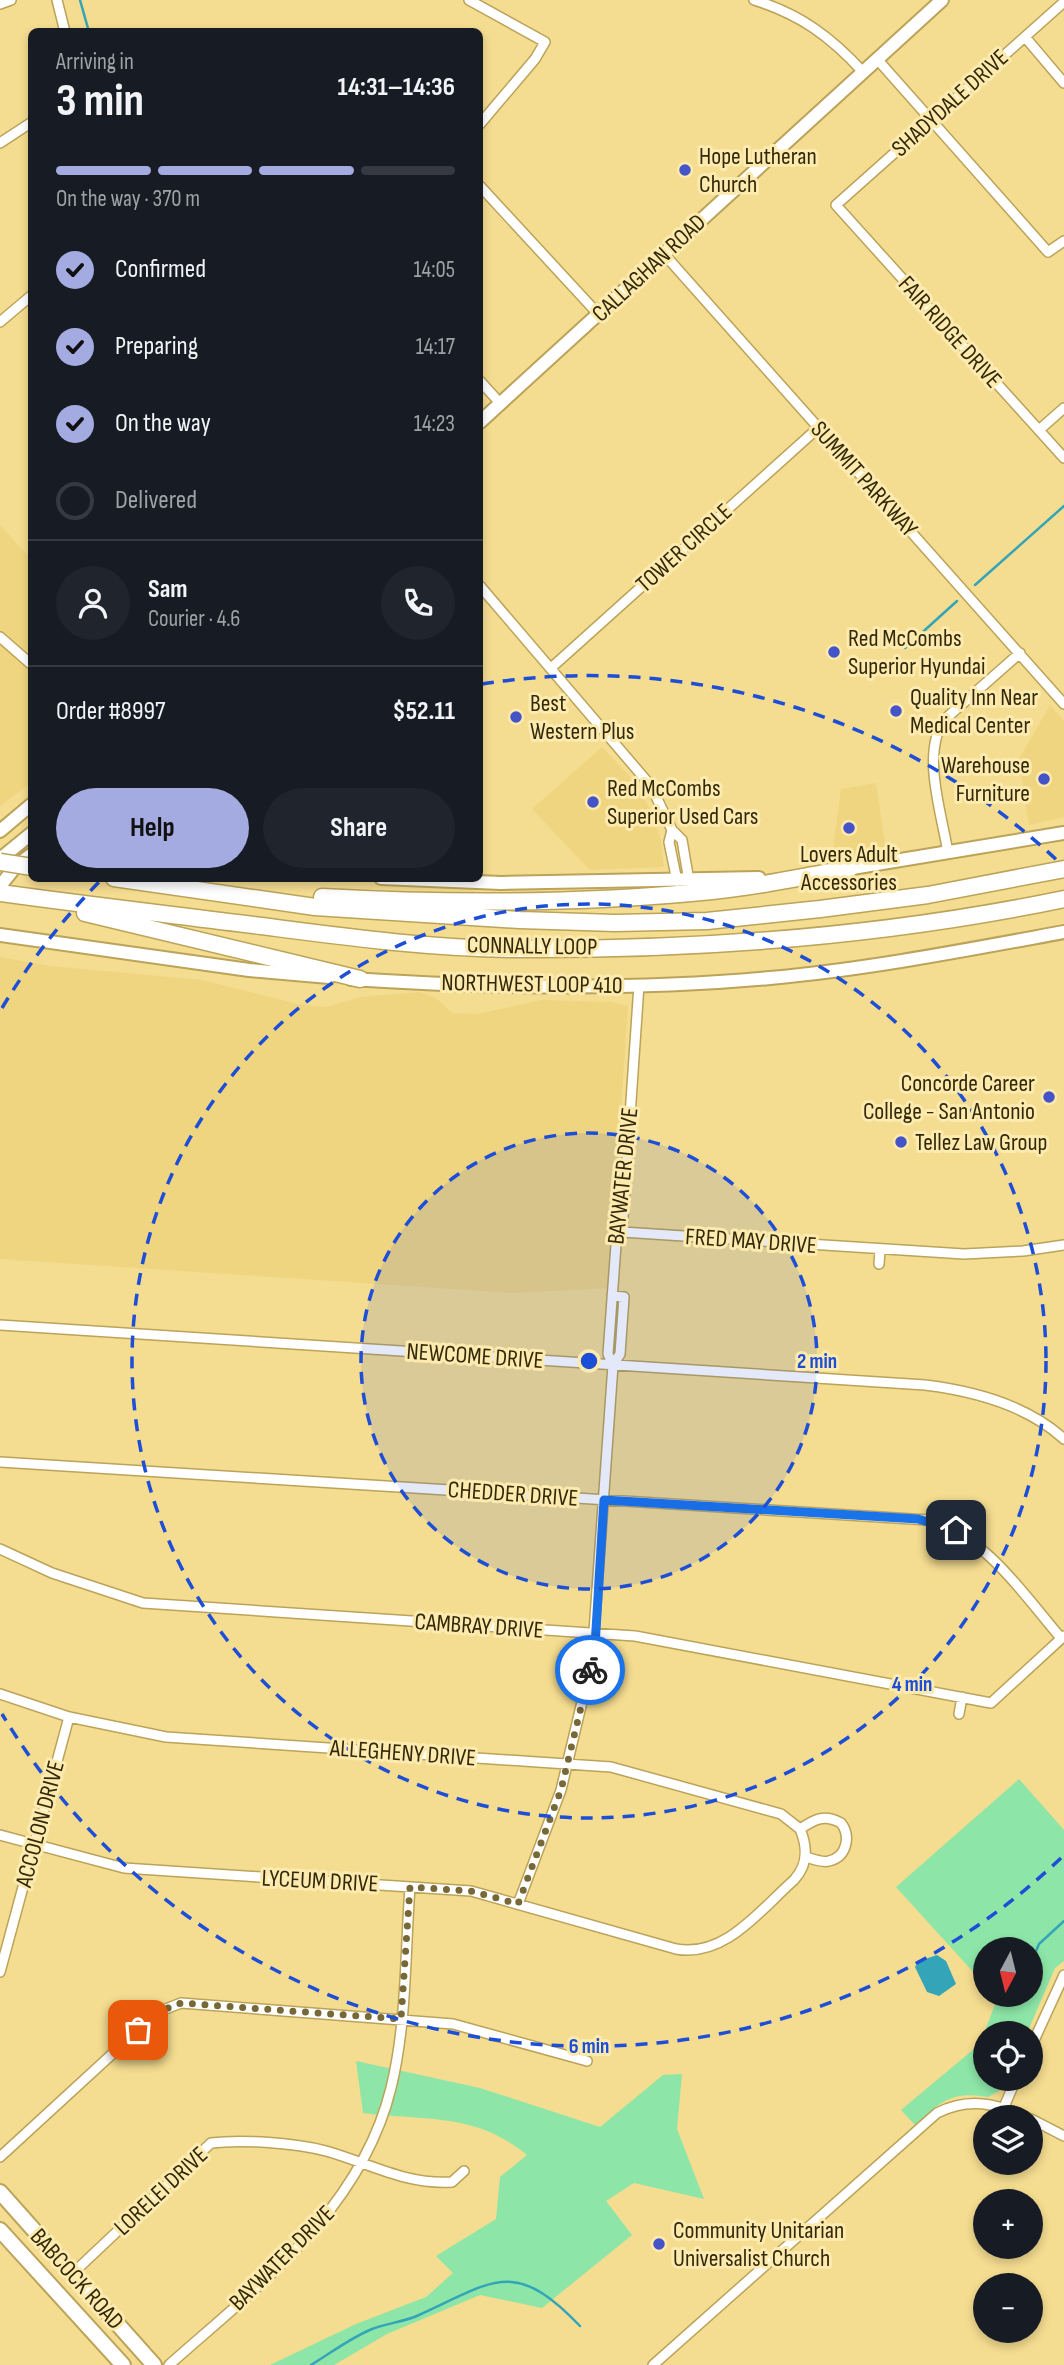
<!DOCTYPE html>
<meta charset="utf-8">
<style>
body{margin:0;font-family:"Sofia Sans Condensed",sans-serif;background:#20242c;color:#f1f3f6;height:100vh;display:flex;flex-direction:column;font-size:26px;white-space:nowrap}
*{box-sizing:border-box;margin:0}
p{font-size:23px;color:#9ea1a6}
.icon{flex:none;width:38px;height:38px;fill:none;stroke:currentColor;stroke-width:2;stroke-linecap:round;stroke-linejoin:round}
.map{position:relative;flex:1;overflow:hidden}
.details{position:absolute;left:28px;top:28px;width:455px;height:854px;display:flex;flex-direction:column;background:#171b24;border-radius:10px;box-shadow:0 4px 10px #0003}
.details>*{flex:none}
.needle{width:46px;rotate:187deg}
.controls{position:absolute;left:973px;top:1937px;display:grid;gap:14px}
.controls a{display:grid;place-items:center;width:70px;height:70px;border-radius:50%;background:#171b24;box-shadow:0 4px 10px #0003;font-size:35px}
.pin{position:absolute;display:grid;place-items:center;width:60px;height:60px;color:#fff;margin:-30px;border-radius:14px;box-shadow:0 4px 10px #0006}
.courier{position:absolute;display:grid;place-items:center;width:70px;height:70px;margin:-35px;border:5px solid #1a73e8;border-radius:50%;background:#fff;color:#222;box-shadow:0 2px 9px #0007}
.head em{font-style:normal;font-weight:700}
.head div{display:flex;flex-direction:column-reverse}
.head{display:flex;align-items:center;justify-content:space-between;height:119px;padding:0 28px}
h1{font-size:46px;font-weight:700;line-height:52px}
.bar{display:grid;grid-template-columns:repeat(4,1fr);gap:10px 7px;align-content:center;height:84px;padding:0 28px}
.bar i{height:9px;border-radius:5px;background:#363941}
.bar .active{background:#a3abe1}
.bar p{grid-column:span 4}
.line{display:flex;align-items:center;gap:18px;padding:0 28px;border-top:2px solid #363941}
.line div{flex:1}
.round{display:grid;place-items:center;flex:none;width:74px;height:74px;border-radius:37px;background:#20242c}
ol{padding:0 28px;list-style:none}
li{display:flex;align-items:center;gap:21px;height:77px}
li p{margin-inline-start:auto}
li .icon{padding:7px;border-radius:50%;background:#a3abe1;color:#111;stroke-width:4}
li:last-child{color:#9ea1a6}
li i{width:38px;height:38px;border:4px solid #363941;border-radius:50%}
.button{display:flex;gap:14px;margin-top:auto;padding:14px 28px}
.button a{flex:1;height:80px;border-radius:42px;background:#a3abe1;color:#111;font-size:28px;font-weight:700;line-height:80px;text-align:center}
.button a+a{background:#20242c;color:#f1f3f6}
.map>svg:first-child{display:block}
.built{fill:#f0d581}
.green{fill:#8de6a7}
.water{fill:#34a4b8}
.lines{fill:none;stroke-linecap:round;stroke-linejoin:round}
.stream{stroke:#34a4b8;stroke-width:2.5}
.minor-casing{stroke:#bba359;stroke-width:12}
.secondary-casing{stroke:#bba359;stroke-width:16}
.primary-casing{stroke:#bba359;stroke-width:18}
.motorway-casing{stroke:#bba359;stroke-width:19}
.minor{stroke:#fff;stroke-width:9}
.secondary{stroke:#fff;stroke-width:12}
.primary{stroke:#fff;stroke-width:14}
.motorway{stroke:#fff;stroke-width:16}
.motorway-bridge-casing{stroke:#bba359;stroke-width:19;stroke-linecap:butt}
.motorway-bridge{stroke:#fff;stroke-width:16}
.done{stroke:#776838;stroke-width:7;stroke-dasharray:0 12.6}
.route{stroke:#1a73e8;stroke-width:9}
.ring{fill:none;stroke:#1d4ed8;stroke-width:3.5;stroke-dasharray:12 9}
.poi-dot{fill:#4453c7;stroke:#fdeaae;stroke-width:2.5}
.labels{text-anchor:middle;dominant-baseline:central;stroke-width:6;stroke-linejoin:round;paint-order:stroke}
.street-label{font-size:24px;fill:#332909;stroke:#fdeaae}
.poi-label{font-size:24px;fill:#332909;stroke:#fdeaae;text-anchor:start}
.centre{fill:#1d4ed8;stroke:#fdeaae;stroke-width:3.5}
.ring-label{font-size:21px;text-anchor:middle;font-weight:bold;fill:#1d4ed8;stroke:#fdeaae;stroke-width:6;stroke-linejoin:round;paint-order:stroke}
</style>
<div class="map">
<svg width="1064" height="2365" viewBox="0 0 1064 2365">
<rect width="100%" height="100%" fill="#f4dc90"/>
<!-- built -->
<path class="built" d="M0,525L32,560L31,783L0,806Z
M1050,705L1064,721V817L1029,825L1019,759Z
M602,747L632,779L652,812L661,840L664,867L590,870L532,809Z
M876,783L886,849L832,856L841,789Z
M0,957L50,966L202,980L298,1004L326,1007L361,997L420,992L436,998L452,1013L477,1014L542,1000L611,1002L628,1006L609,1288L515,1293L0,1259Z"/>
<!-- green -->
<path class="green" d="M1019,1779L1064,1830V1961L1055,1968L1027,2033L985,2034V2079H1005L999,2091L988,2097C951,2091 942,2101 915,2125L901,2110L980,2044L997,1999L994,1995H1031V1950H985V1985L896,1887Z
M356,2061L480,2088L600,2127L663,2075L682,2074L677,2129L704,2199L634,2183L606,2201L632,2235L542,2308L480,2295L387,2334L334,2365H270L356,2324L426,2297L453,2273L436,2256L496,2219L500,2177L527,2155C475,2112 426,2121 363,2113Z"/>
<!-- water -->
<path class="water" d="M937,1955L946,1961L956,1984L939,1996L927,1992L915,1967L919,1961Z"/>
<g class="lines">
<!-- stream -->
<path class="stream" d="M80,0L89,32
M975,585L1064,506
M905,648L957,601
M1031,1963L1039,1944L1064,1921
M1014,2003L1018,1995
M311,2365C331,2353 350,2338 372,2329C387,2323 404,2322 419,2315C494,2281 514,2257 580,2326"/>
<defs>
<path id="minor" d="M57,0L65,32
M469,0L545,42L535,59L480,124
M754,0C800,14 831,37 863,72
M1064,2L836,205L1064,458
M0,4L11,0
M1025,37L1064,83
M877,59L1048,252L1064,241
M0,143L32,122
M480,186L599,315
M664,254L1064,704
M0,322L32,295
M480,381L500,403
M1039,430L1064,408
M480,586L651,786L672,830L682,840L689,881
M0,637L32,665
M551,668L818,428
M672,830L669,842L677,881
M948,853C942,814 921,754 944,720L1020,653
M622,1232L964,1254L1023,1251L1064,1245
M879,1264L880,1250
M612,1296L624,1297L620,1354L613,1365
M0,1325L925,1385C974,1391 1027,1405 1064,1439
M0,1462L928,1520C988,1538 1022,1593 1061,1638
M0,1549L52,1573L143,1603L635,1636L991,1703L1064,1636
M0,1694L69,1717L166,1737L611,1767L781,1814L800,1829C808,1848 808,1865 794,1880C760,1910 725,1958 676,1949L471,1891L124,1868L0,1835
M959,1714L962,1697
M800,1829C815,1819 824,1814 841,1823C851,1836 847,1857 829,1861C822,1863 813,1859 806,1857
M518,1904L561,1790L592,1660L613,1365L608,1354L616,1245L622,1232L639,985
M0,1972L69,1717
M1031,2047L1064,1975
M1004,2107L1016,2079
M1031,2119L1064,2136
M0,2157L158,2012L181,2003L453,2024L587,2061
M72,2274L211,2143C242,2139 296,2143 326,2151C369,2163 405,2185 452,2182L464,2171
M169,2365C259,2285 361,2210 391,2088C407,2023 405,1953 410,1887
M653,2365L937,2113C969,2097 996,2103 1028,2118"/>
<path id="secondary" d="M480,422L942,0
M0,831L32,804
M0,859L32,833
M840,870L1064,833
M381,878L501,883L759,878
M0,886L16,866L32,854
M0,935L249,970L329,977
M351,979C490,988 631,991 770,978C869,969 966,950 1064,932"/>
<path id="primary" d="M0,2192L154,2365
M0,2230L123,2365"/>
<path id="motorway" d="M114,878L315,907L520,920L615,923L707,921L820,909L928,895L1064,869
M0,893C87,905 174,915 261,926C346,937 433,949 519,949C700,950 886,936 1064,899
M322,897C452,904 583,904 712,891C758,887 804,876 849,869
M85,913L360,979"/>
</defs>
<!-- minor casing -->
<use href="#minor" class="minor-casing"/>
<!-- secondary casing -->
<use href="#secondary" class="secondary-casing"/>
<!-- primary casing -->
<use href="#primary" class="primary-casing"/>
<!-- motorway casing -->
<use href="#motorway" class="motorway-casing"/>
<!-- minor -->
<use href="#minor" class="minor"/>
<!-- secondary -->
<use href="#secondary" class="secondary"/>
<!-- primary -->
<use href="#primary" class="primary"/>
<!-- motorway -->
<use href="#motorway" class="motorway"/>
<defs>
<path id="motorway-bridge" d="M0,862L32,867"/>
</defs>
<!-- motorway-bridge casing -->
<use href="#motorway-bridge" class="motorway-bridge-casing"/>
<!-- motorway-bridge -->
<use href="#motorway-bridge" class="motorway-bridge"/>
</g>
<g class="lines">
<!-- done -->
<path class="done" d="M138,2030L158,2012L181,2003L401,2019L410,1887L471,1891L518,1904L561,1790L590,1670"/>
<!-- route -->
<path class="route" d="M590,1670L595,1646L604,1500L918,1519L956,1530"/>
</g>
<!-- distance rings -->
<circle cx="589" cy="1361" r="228" fill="#1d4ed8" fill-opacity=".12"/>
<g class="ring">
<circle cx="589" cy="1361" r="228"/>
<circle cx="589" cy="1361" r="457"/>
<path d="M1061 1858A685 685 0 0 1 2 1714M2 1008A685 685 0 0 1 100 881M482 684A685 685 0 0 1 1061 864"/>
</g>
<!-- markers -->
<g class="poi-dot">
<circle cx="685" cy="170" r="7"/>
<circle cx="834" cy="652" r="7"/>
<circle cx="896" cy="711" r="7"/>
<circle cx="516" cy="717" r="7"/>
<circle cx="1044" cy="779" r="7"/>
<circle cx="593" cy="802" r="7"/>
<circle cx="849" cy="828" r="7"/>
<circle cx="1049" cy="1097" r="7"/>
<circle cx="901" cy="1142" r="7"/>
<circle cx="659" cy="2244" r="7"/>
</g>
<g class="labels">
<!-- street labels -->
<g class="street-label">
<text transform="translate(950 103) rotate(-42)">SHADYDALE DRIVE</text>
<text transform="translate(649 268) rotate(-43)">CALLAGHAN ROAD</text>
<text transform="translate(950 332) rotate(48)">FAIR RIDGE DRIVE</text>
<text transform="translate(864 479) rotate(48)">SUMMIT PARKWAY</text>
<text transform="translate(684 548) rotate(-42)">TOWER CIRCLE</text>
<text transform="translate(532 946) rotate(1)">CONNALLY LOOP</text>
<text transform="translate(532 984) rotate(1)">NORTHWEST LOOP 410</text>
<text transform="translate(623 1176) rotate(-84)">BAYWATER DRIVE</text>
<text transform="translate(751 1241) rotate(4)">FRED MAY DRIVE</text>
<text transform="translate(475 1356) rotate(4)">NEWCOME DRIVE</text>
<text transform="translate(513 1494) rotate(4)">CHEDDER DRIVE</text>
<text transform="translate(479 1626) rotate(4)">CAMBRAY DRIVE</text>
<text transform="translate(403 1753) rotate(4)">ALLEGHENY DRIVE</text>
<text transform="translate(40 1824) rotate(-75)">ACCOLON DRIVE</text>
<text transform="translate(320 1881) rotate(3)">LYCEUM DRIVE</text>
<text transform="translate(161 2191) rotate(-43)">LORELEI DRIVE</text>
<text transform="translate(282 2258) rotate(-45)">BAYWATER DRIVE</text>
<text transform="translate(77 2279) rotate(48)">BABCOCK ROAD</text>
</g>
<!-- poi labels -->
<g class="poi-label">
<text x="699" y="156">Hope Lutheran<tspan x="699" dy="28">Church</tspan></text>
<text x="848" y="638">Red McCombs<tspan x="848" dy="28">Superior Hyundai</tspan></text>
<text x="910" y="697">Quality Inn Near<tspan x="910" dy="28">Medical Center</tspan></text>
<text x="530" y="703">Best<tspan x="530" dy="28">Western Plus</tspan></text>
<text x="1030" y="765" text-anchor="end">Warehouse<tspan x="1030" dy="28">Furniture</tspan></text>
<text x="607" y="788">Red McCombs<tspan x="607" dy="28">Superior Used Cars</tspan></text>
<text x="849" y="854" text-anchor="middle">Lovers Adult<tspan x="849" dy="28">Accessories</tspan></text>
<text x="1035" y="1083" text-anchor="end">Concorde Career<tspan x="1035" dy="28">College - San Antonio</tspan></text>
<text x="915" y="1142">Tellez Law Group</text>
<text x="673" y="2230">Community Unitarian<tspan x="673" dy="28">Universalist Church</tspan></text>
</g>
</g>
<circle cx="589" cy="1361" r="10" class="centre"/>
<g class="ring-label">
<text x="817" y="1368">2 min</text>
<text x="912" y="1691">4 min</text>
<text x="589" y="2053">6 min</text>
</g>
</svg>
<div class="controls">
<a><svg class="needle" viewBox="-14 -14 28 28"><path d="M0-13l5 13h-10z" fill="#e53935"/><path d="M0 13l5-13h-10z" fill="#9ea1a6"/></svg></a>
<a><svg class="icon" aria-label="locate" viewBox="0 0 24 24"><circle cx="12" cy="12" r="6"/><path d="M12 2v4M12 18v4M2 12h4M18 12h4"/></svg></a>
<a><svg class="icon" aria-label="layers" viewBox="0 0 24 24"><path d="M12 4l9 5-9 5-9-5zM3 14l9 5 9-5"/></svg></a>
<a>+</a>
<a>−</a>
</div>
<div class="pin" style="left:138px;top:2030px;background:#ea580c"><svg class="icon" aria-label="bag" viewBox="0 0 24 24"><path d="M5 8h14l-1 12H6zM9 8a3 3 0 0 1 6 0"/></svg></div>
<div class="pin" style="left:956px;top:1530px;background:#1f2937"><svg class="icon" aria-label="home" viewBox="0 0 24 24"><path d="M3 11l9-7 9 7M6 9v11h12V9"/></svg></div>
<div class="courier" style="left:590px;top:1670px"><svg class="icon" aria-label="bike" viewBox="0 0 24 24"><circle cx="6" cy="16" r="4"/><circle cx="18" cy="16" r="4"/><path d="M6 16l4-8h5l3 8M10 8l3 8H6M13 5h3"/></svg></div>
<section class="details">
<div class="head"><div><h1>3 min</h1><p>Arriving in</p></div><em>14:31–14:36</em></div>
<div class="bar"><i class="active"></i><i class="active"></i><i class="active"></i><i></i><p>On the way · 370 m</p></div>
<ol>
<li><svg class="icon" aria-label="check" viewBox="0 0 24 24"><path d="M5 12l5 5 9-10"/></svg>Confirmed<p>14:05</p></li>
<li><svg class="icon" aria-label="check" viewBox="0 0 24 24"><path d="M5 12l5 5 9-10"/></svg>Preparing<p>14:17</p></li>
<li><svg class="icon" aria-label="check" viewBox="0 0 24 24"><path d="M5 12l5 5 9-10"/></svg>On the way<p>14:23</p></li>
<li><i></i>Delivered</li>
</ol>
<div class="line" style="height:126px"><a class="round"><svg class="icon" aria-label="person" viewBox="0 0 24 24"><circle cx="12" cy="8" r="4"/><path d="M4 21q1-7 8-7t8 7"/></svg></a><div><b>Sam</b><p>Courier · 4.6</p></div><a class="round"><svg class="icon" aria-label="phone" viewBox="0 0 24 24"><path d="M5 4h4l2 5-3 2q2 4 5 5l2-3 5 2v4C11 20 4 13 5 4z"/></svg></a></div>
<div class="line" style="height:91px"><div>Order #8997</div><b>$52.11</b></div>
<div class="button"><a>Help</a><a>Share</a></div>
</section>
</div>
